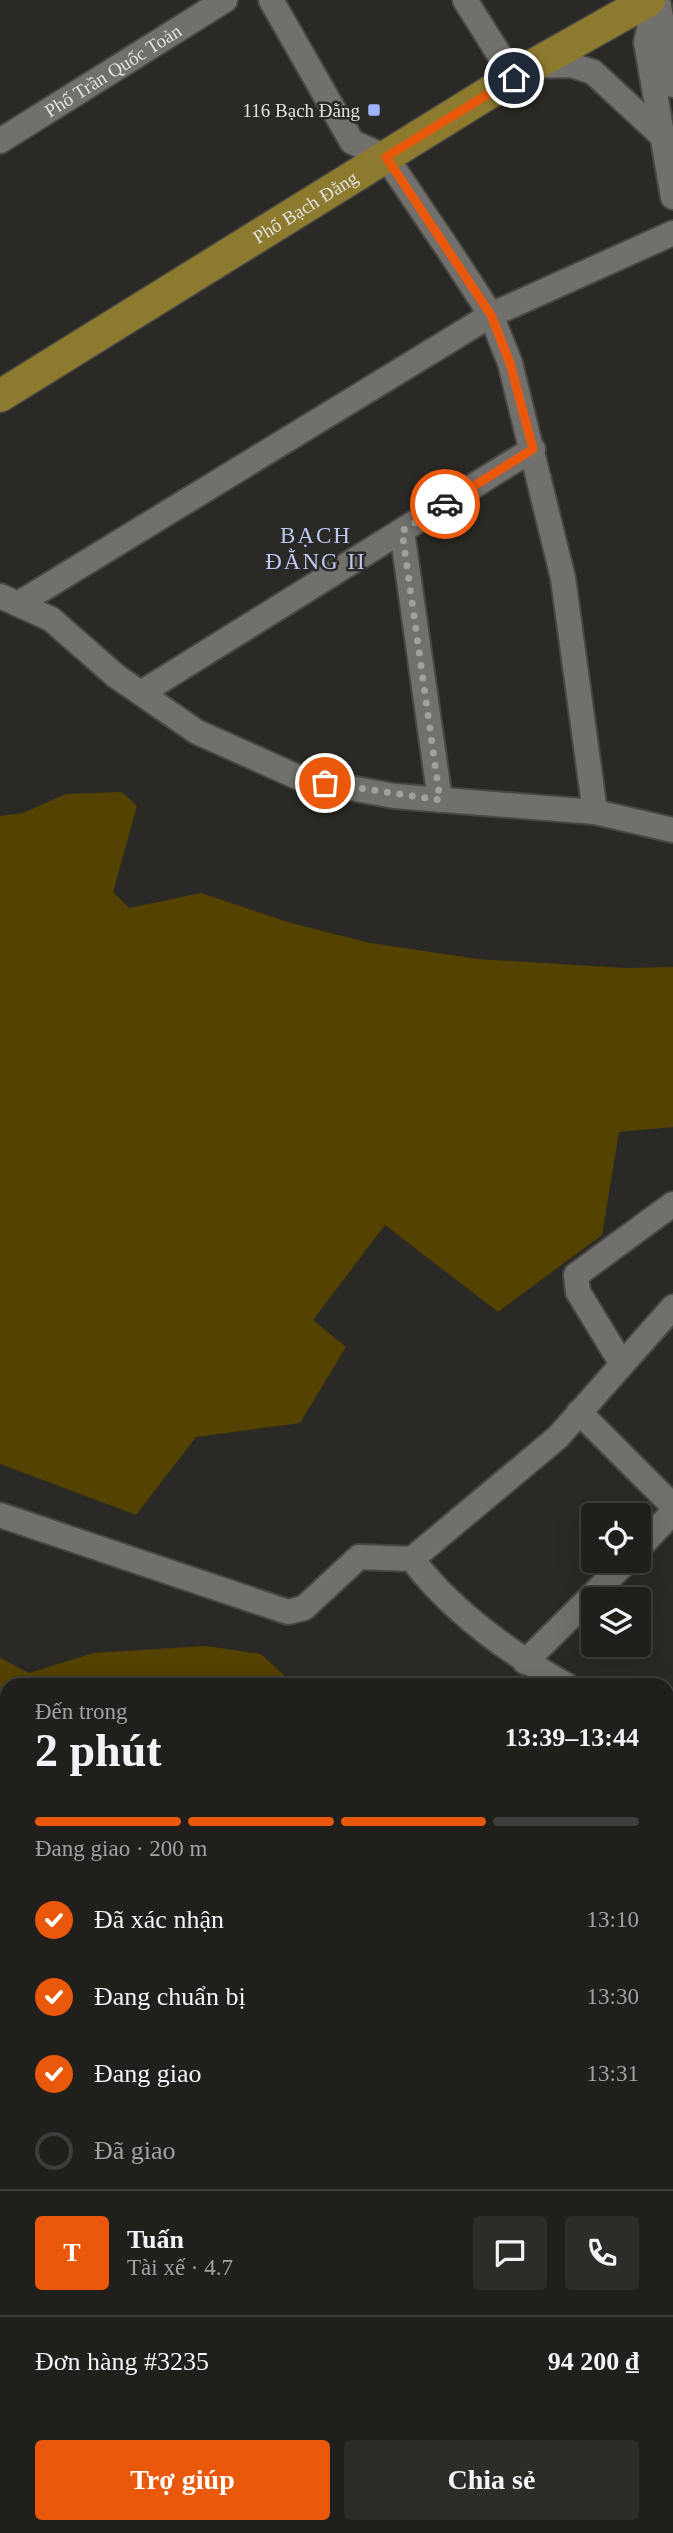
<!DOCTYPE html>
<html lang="vi">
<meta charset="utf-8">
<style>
body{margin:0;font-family:Georgia,serif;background:#2d2c29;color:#f1f3f6;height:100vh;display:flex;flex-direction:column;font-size:26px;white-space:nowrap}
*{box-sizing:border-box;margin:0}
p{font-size:23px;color:#a2a2a3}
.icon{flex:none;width:38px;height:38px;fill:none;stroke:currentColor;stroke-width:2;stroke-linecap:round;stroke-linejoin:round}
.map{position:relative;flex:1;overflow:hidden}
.details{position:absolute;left:0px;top:1678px;width:674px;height:856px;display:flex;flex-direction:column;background:#201f1c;border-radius:21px 21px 0 0;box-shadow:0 7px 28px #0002,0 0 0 2px #3d3d3b}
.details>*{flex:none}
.fabs{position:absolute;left:581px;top:1503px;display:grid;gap:14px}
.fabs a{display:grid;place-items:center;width:70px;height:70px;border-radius:7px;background:#201f1c;box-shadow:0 7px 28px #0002,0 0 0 2px #3d3d3b;font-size:35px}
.pin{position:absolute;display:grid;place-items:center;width:60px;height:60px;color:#fff;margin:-30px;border:4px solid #fff;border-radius:50%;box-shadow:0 2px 7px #0007}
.courier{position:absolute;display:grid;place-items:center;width:70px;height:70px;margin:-35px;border:5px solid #ea580c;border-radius:50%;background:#fff;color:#222;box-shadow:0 2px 9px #0007}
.overview em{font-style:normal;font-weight:700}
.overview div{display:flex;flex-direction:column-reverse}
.overview{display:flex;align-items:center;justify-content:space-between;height:119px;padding:0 35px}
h1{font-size:46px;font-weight:700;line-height:52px}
.bar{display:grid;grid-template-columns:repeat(4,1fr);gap:10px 7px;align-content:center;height:84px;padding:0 35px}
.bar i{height:9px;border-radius:5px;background:#3d3d3b}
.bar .active{background:#ea580c}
.bar p{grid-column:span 4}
.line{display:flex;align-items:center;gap:18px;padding:0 35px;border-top:2px solid #3d3d3b}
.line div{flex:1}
.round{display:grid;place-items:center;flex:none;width:74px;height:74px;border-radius:7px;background:#2d2c29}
ol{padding:0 35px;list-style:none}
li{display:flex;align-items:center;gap:21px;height:77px}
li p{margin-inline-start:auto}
li .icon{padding:7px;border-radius:50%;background:#ea580c;color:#fff;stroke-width:4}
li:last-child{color:#a2a2a3}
li i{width:38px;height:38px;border:4px solid #3d3d3b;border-radius:50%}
.action{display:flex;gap:14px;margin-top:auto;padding:14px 35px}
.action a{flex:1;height:80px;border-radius:7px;background:#ea580c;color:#fff;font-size:28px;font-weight:700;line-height:80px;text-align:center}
.action a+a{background:#2d2c29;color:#f1f3f6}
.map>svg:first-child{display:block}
.green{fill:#534200}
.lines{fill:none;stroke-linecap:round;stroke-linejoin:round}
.minor-casing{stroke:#484744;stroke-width:28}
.major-casing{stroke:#484744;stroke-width:35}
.minor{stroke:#72706c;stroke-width:24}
.major{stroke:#8c7a2e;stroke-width:32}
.done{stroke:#a1a09d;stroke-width:7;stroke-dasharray:0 12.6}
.route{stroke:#ea580c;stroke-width:9}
.poi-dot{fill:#9fb3fd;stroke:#2a2925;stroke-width:2.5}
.labels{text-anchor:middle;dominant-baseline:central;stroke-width:5;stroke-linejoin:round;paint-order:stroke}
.street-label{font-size:19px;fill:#e1e0de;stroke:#2a2925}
.poi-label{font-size:19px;fill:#e1e0de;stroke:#2a2925;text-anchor:end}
.quarter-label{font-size:23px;letter-spacing:2px;fill:#bdc9f3;stroke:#2a2925}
</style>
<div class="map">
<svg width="673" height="2533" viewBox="0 0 673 2533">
<rect width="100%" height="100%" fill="#2a2925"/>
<!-- green -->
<path class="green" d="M122,792L137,806L113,892L129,908L201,893L291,923L370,943L478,959L625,968L673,967V1127L619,1132L602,1235L498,1312L385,1225L313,1320L346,1347L300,1423L196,1437L136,1515L0,1464V816L23,813L66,794Z
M206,1646L261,1654L295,1685H7V2115L0,2119V1658L29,1673L93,1653Z"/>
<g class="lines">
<defs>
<g id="minor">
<path d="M271,0L352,142L386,157L454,258L491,315L510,363L563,578L595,812"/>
<path d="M465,0L514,78"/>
<path d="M656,0L646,42L673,197"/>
<path d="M659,6L673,85"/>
<path d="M533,66L571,65L593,72L661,135"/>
<path id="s1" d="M0,141L225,0"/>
<path d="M402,531L440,800"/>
<path d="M0,596L51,619L116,676L197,732L302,779L394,796L595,812L673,830"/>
<path d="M18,604L491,315L673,233"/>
<path d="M141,693L533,449"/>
<path d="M622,1364L578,1292L576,1275L673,1204"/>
<path d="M579,1412L673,1506"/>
<path d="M0,1515L288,1612L304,1608L359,1557L412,1559C451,1611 510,1653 566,1685"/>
<path d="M639,1548L673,1512"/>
<path d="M412,1559L558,1437L673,1307"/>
<path d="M525,1662L627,1561"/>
<path d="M667,1740L673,1743"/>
<path d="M667,1942L673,1943"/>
<path d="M667,2146L673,2142"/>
<path d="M667,2241H673"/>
<path d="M0,2250L7,2246"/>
<path d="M0,2446L7,2442"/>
<path d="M489,2533V2527"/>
<path d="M629,2533V2527"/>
</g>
<g id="major">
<path id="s2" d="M0,396L532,66L649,0"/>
</g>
</defs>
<!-- minor casing -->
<use href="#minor" class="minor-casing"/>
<!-- major casing -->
<use href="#major" class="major-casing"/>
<!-- minor -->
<use href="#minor" class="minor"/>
<!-- major -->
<use href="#major" class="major"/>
</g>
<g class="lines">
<!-- done -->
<path class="done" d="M325,783L440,800L402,531L445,504"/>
<!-- route -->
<path class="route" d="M445,504L533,449L510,363L491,315L386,157L514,78"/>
</g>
<!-- markers -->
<rect class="poi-dot" x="367" y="103" width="14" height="14" rx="3.5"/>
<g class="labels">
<!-- street labels -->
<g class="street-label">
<text stroke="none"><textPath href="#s1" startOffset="133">Phố Trần Quốc Toản</textPath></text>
<text stroke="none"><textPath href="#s2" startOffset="359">Phố Bạch Đằng</textPath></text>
</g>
<!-- poi labels -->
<g class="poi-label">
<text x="360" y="110">116 Bạch Đằng</text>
</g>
<!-- quarter labels -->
<g class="quarter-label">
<text x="316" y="535">BẠCH<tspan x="316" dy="26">ĐẰNG II</tspan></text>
</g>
</g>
</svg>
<div class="fabs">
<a><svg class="icon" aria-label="locate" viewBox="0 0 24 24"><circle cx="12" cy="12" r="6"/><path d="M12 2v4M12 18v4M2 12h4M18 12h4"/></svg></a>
<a><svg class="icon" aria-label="layers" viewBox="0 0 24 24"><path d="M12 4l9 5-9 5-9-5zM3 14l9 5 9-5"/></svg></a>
</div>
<div class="pin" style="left:325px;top:783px;background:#ea580c"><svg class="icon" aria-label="bag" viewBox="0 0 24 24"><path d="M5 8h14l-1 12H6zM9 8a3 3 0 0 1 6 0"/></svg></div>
<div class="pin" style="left:514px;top:78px;background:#1f2937"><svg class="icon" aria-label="home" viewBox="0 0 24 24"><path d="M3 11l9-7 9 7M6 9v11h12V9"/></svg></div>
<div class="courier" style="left:445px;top:504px"><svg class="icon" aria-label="car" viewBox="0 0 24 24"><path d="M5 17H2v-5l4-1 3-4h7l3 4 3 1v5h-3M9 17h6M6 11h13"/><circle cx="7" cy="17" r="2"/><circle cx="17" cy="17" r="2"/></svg></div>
<section class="details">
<div class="overview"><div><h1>2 phút</h1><p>Đến trong</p></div><em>13:39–13:44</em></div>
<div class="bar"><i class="active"></i><i class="active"></i><i class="active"></i><i></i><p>Đang giao · 200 m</p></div>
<ol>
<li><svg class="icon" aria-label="check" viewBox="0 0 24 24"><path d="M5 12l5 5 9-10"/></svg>Đã xác nhận<p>13:10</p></li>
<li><svg class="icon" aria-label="check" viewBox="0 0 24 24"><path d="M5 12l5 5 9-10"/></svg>Đang chuẩn bị<p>13:30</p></li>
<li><svg class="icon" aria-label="check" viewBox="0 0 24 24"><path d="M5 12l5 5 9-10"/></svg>Đang giao<p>13:31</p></li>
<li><i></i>Đã giao</li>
</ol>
<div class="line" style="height:126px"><b class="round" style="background:#ea580c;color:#fff">T</b><div><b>Tuấn</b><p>Tài xế · 4.7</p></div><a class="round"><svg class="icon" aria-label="chat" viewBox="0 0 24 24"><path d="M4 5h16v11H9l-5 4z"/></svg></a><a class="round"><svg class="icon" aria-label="phone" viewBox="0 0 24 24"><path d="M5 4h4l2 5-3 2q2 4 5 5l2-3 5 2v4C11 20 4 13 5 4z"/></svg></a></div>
<div class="line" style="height:91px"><div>Đơn hàng #3235</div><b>94 200 ₫</b></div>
<div class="action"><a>Trợ giúp</a><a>Chia sẻ</a></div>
</section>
</div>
